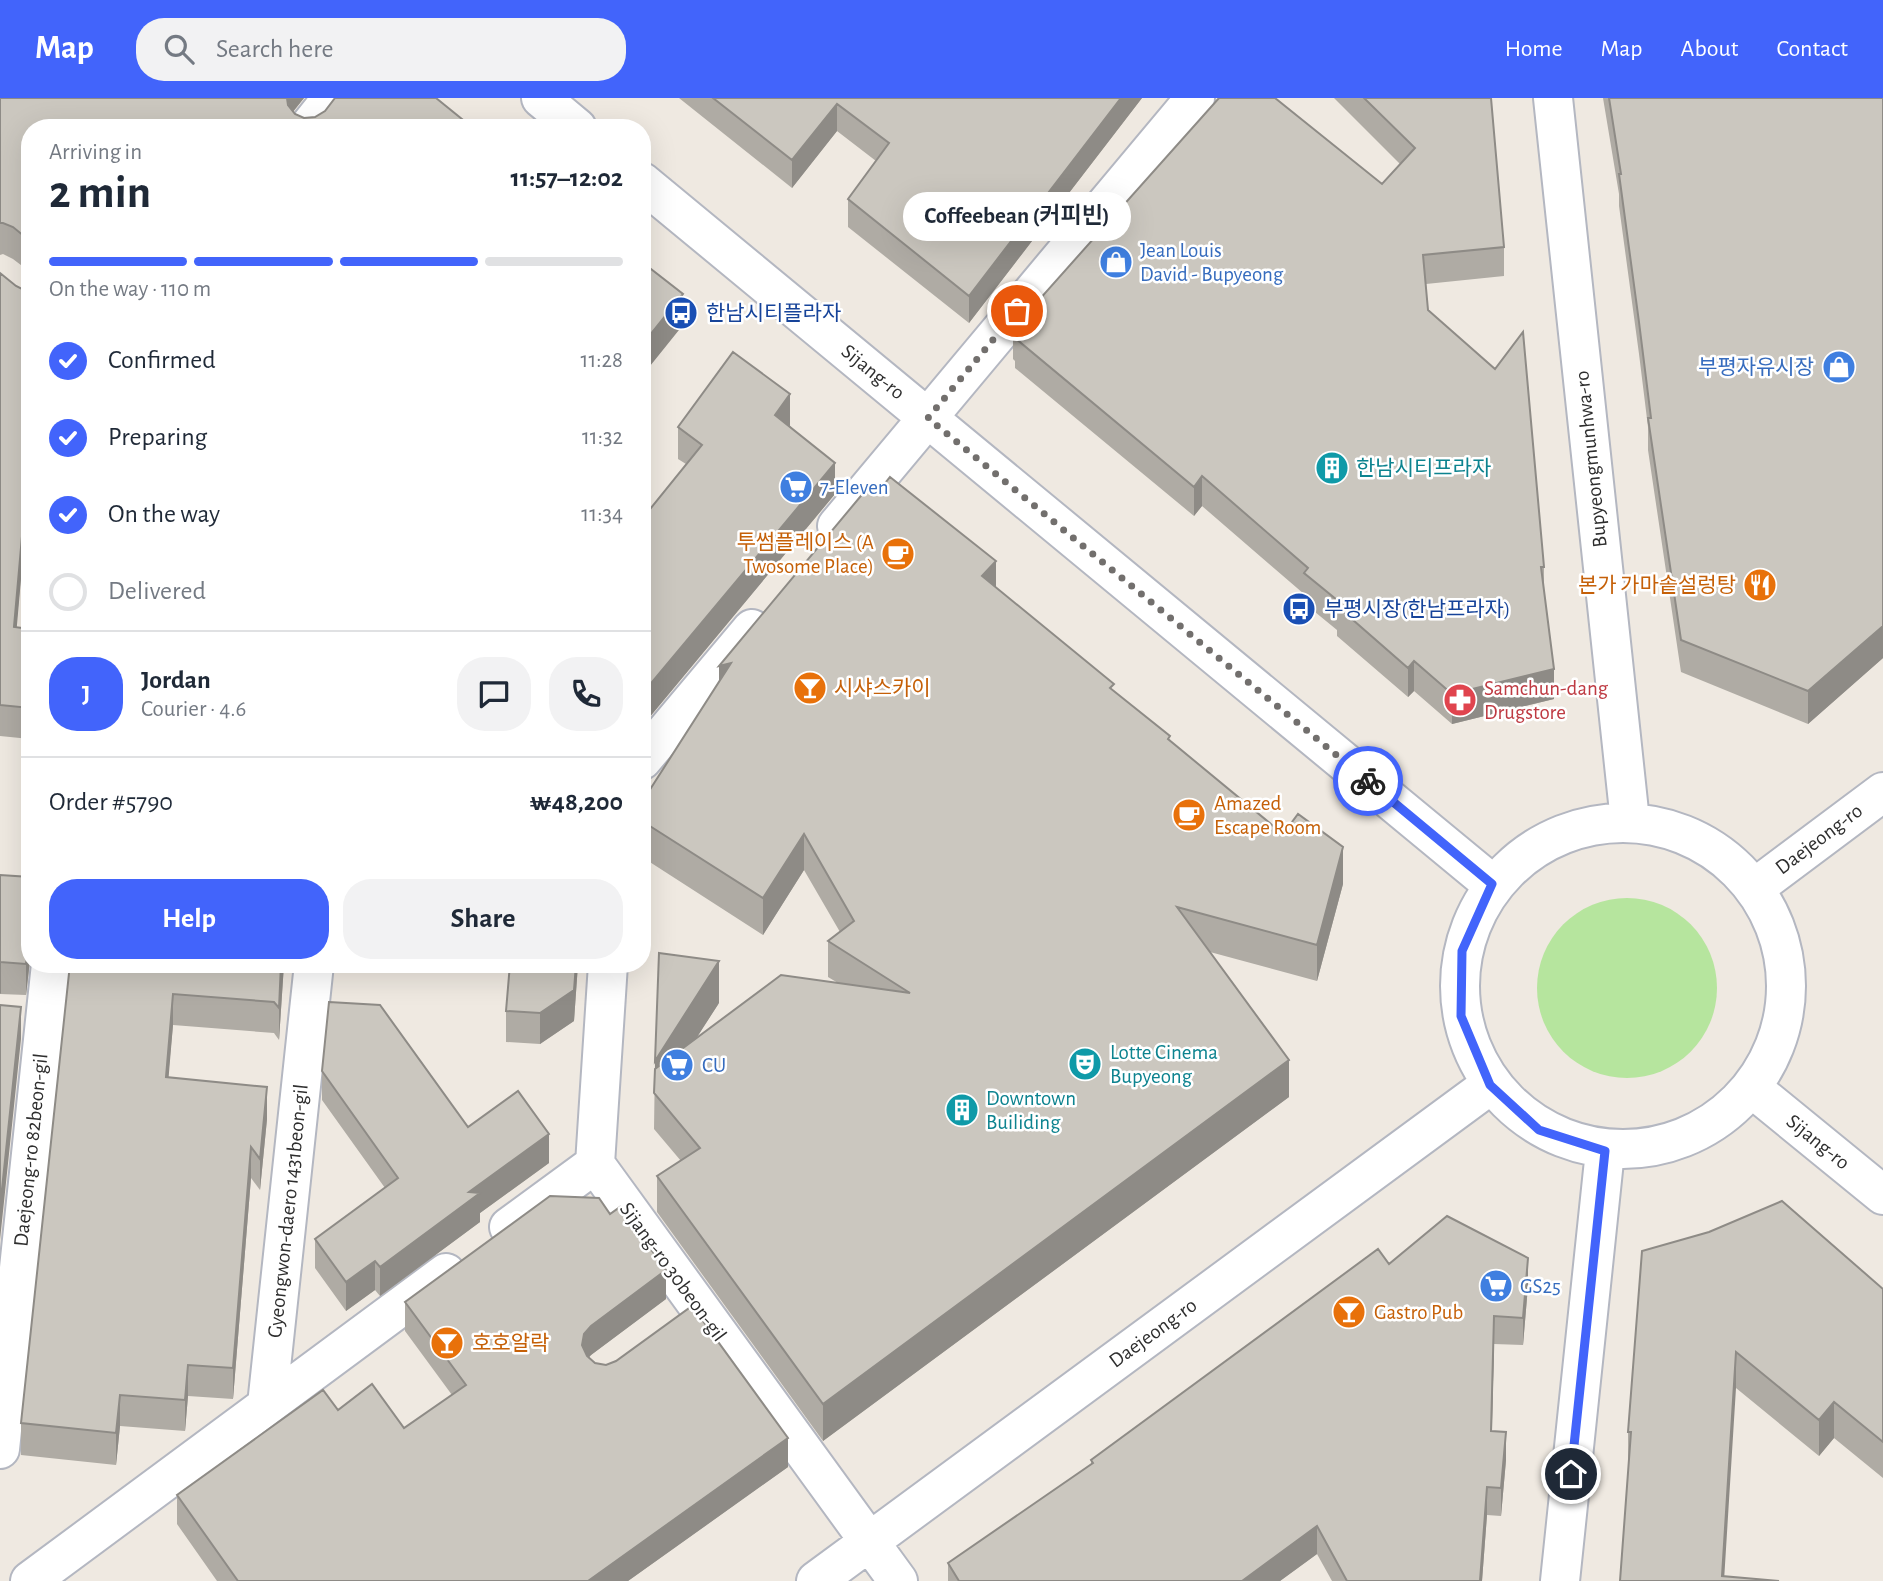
<!DOCTYPE html>
<meta charset="utf-8">
<style>
body{margin:0;font-family:"Alegreya Sans","Noto Sans KR",sans-serif;background:#f2f2f3;color:#1f2937;height:100vh;display:flex;flex-direction:column;font-size:26px;white-space:nowrap}
*{box-sizing:border-box;margin:0}
p{font-size:23px;color:#747a83}
.icon{flex:none;width:38px;height:38px;fill:none;stroke:currentColor;stroke-width:2;stroke-linecap:round;stroke-linejoin:round}
.map{position:relative;flex:1;overflow:hidden}
.details{position:absolute;left:21px;top:21px;width:630px;height:854px;display:flex;flex-direction:column;background:#fff;border-radius:28px;box-shadow:0 7px 28px #0002}
.details>*{flex:none}
.pin{position:absolute;display:grid;place-items:center;width:60px;height:60px;color:#fff;margin:-30px;border:4px solid #fff;border-radius:50%;box-shadow:0 2px 7px #0007}
.courier{position:absolute;display:grid;place-items:center;width:70px;height:70px;margin:-35px;border:5px solid #4264fb;border-radius:50%;background:#fff;color:#222;box-shadow:0 2px 9px #0007}
.bubble{position:absolute;height:49px;border-radius:24px;background:#fff;box-shadow:0 7px 28px #0002;font-size:23px;font-weight:600;line-height:49px;text-align:center}
.overview em{font-style:normal;font-weight:600}
.overview div{display:flex;flex-direction:column-reverse}
.overview{display:flex;align-items:center;justify-content:space-between;height:119px;padding:0 28px}
h1{font-size:46px;font-weight:600;line-height:52px}
.bar{display:grid;grid-template-columns:repeat(4,1fr);gap:10px 7px;align-content:center;height:84px;padding:0 28px}
.bar i{height:9px;border-radius:5px;background:#e0e1e3}
.bar .selected{background:#4264fb}
.bar p{grid-column:span 4}
.line{display:flex;align-items:center;gap:18px;padding:0 28px;border-top:2px solid #e0e1e3}
.line div{flex:1}
.round{display:grid;place-items:center;flex:none;width:74px;height:74px;border-radius:28px;background:#f2f2f3}
ol{padding:0 28px;list-style:none}
li{display:flex;align-items:center;gap:21px;height:77px}
li p{margin-inline-start:auto}
li .icon{padding:7px;border-radius:50%;background:#4264fb;color:#fff;stroke-width:4}
li:last-child{color:#747a83}
li i{width:38px;height:38px;border:4px solid #e0e1e3;border-radius:50%}
.cta{display:flex;gap:14px;margin-top:auto;padding:14px 28px}
.cta a{flex:1;height:80px;border-radius:28px;background:#4264fb;color:#fff;font-size:28px;font-weight:600;line-height:80px;text-align:center}
.cta a+a{background:#f2f2f3;color:#1f2937}
header{display:flex;align-items:center;gap:42px;box-sizing:border-box;height:98px;padding:0 35px;background:#4264fb;color:#fff}
header strong{font-size:33px}
nav{display:flex;gap:38px;margin-inline-start:auto;font-size:24px}
.search{width:490px;height:63px;background:#f2f2f3;display:flex;align-items:center;gap:18px;box-sizing:border-box;padding:0 24px;border-radius:28px;color:#747a83;font-size:26px}
.map>svg:first-child{display:block}
.green{fill:#b6e59e}
.lines{fill:none;stroke-linecap:round;stroke-linejoin:round}
.minor-casing{stroke:#b4b7c1;stroke-width:42}
.minor{stroke:#fff;stroke-width:38}
.wall{fill:#afaba4}
.shaded-wall{fill:#8e8b86}
.building{fill:#cbc7bf;stroke:#8e8b86;stroke-width:2}
.done{stroke:#726f6d;stroke-width:7;stroke-dasharray:0 12.6}
.route{stroke:#4264fb;stroke-width:9}
.labels{text-anchor:middle;dominant-baseline:central;stroke-width:5;stroke-linejoin:round;paint-order:stroke}
.shop-label{font-size:21px;fill:#366cbe;stroke:#fff;text-anchor:start}
.transit-label{font-size:21px;fill:#164399;stroke:#fff;text-anchor:start}
.street-label{font-size:21px;fill:#2e2e2e;stroke:#fff}
.culture-label{font-size:21px;fill:#0d838f;stroke:#fff;text-anchor:start}
.food-label{font-size:21px;fill:#c56008;stroke:#fff;text-anchor:start}
.health-label{font-size:21px;fill:#be3a42;stroke:#fff;text-anchor:start}
</style>
<header>
<strong>Map</strong>
<div class="search"><svg class="icon" aria-label="search" viewBox="0 0 24 24"><circle cx="10" cy="10" r="6"/><path d="M15 15l6 6"/></svg>Search here</div>
<nav><a>Home</a><a>Map</a><a>About</a><a>Contact</a></nav>
</header>
<div class="map">
<svg width="1883" height="1483" viewBox="0 0 1883 1483">
<rect width="100%" height="100%" fill="#efe9e1"/>
<!-- green -->
<path class="green" d="M1537 890a90 90 0 1 1 180 0a90 90 0 1 1-180 0Z"/>
<g class="lines">
<defs>
<path id="minor" d="M541,0L577,30
M1553,0L1630,723
M308,30L332,0
M642,84L1492,786
M837,428L1195,0
M642,662L752,531
M1460 888a163 163 0 1 1 326 0a163 163 0 1 1-326 0Z
M1756,789L1883,694
M608,866L595,1066L898,1483
M1753,991L1883,1097
M509,1129L595,1066
M267,1307L314,866
M0,1351L51,866
M30,1483L446,1175
M816,1483L1490,987
M1560,1483L1605,1053"/>
</defs>
<!-- minor casing -->
<use href="#minor" class="minor-casing"/>
<!-- minor -->
<use href="#minor" class="minor"/>
</g>
<!-- wall -->
<path class="wall" d="M0,0H304L293,14L295,16L304,20L30,30V174L13,161L3,156L0,157Z
M679,0H1142L969,225L848,129V101L876,63L837,33L792,90Z
M1334,0H1491L1504,149V178L1426,186L1428,212L1544,469V493L1554,601L1452,626L1414,593L1408,599L1337,538V532L1304,505V496L1202,408L1194,418L1015,270V263L1013,261V231L1382,86L1400,66Z
M1603,0H1883V560L1808,626L1681,574L1648,352V329L1639,256L1619,108V96Z
M0,175L16,188L26,193H30V459L23,458L16,530L30,531V641L0,638Z
M790,328L835,396L648,621L642,622V421L686,366L678,361V329Z
M996,490L1170,643L1343,786L1317,883L1210,854L1289,999L823,1343L657,1114V1078L681,1063L654,1031L655,963L719,905L696,940L838,885L828,879V843L840,834L804,772L763,837L642,759V704Z
M0,777L30,779V862L26,897L0,896Z
M70,866H284L279,942L274,935L173,927L168,979L267,1021L260,1092L251,1080L233,1301L188,1298L185,1333L120,1328L116,1367L21,1357V1325Z
M510,866H578L574,923L540,946L506,944V913Z
M322,973L468,1029L549,1065L480,1115V1124L380,1198L375,1192L346,1213L315,1170V1141L385,1090L322,1002Z
M1642,1153L1883,1191V1380L1834,1340L1819,1358L1736,1290L1620,1483L1629,1370H1628V1334Z
M1389,1166L1528,1188L1523,1247L1494,1246L1492,1333L1506,1362L1501,1418L1487,1417L1482,1483H1332L1317,1456L1280,1483H948V1465L1091,1366V1362Z
M666,1201L591,1257L588,1260L595,1265L788,1369L628,1483H217L177,1426V1397L338,1312L404,1330L452,1297L405,1233V1204Z"/>
<!-- shaded-wall -->
<path class="shaded-wall" d="M287,0H304L291,16Z
M1121,0H1142L969,225V198Z
M837,6V33L792,90V62Z
M683,196V227L642,278V247Z
M790,296V328L775,348V317Z
M835,365V396L648,621L642,622V591Z
M1202,378V408L1194,418V389Z
M23,427V458L14,561V529Z
M996,463V499L982,478Z
M1883,528V560L1808,626V593Z
M1414,563V593L1408,599V570Z
M731,565L719,604V568Z
M1554,571V601L1452,626V596Z
M804,736V772L763,837V800Z
M1343,749V786L1317,883V847Z
M30,831V862L26,897V866Z
M719,863V905L658,1000L655,996V963Z
M0,864H1V895L0,896Z
M281,866H284L279,942V910Z
M576,866H578L574,923L540,946V915Z
M173,896V927L166,1010V979Z
M21,909V941L0,1142V1110Z
M1289,962V999L823,1343V1306Z
M267,989V1021L260,1092V1061Z
M549,1036V1065L480,1115V1124L380,1198V1169L469,1094Z
M251,1049V1080L233,1301V1270Z
M1528,1160V1188L1523,1247V1220Z
M375,1163V1192L346,1213V1184Z
M666,1172V1201L591,1257L584,1265L582,1247L584,1236L591,1228Z
M1494,1218V1246L1491,1360V1333Z
M1736,1254V1290L1724,1483H1722Z
M188,1267V1298L185,1333V1302Z
M120,1297V1328L116,1367V1335Z
M1834,1304V1340L1819,1358V1322Z
M1506,1334V1362L1501,1418V1390Z
M788,1340V1369L628,1483H588Z
M1487,1389V1417L1482,1483H1480Z
M1317,1428V1456L1280,1483H1242Z"/>
<!-- building -->
<path class="building" d="M0,0H287L288,7L295,16L304,20L315,19L325,13L335,0H436L473,30H30V143L13,129L3,125H0Z
M713,0H1121L969,198L848,101L889,45L837,6L792,62Z
M1219,0H1275L1382,86L1415,50L1364,0H1491L1504,149L1423,157L1428,212L1495,271L1523,234L1544,469H1541L1554,571L1452,596L1414,563L1408,570L1337,508V502L1304,475L1308,470L1202,378L1194,389L1015,240L1019,236L1013,231Z
M1609,0H1883V528L1808,593L1681,542L1648,320H1651L1639,224L1619,76H1621Z
M642,164L683,196L642,247Z
M0,175L16,188L26,193H30V427H23L14,529L30,531V610L0,607Z
M733,254L790,296L775,317L835,365L648,589L642,591V421L702,347L678,329Z
M890,379L996,463L982,478L1114,586L1110,590L1170,638L1168,641L1283,736L1298,716L1343,749L1317,847L1177,809L1289,962L823,1306L657,1078L700,1050L654,995L655,971L781,877L910,895L828,843L854,823L804,736L763,800L642,723V704L731,565L719,568L870,387L878,394Z
M0,777L30,779V831L26,866L0,864Z
M659,855L719,863L655,963Z
M70,866H281L279,910L274,904L173,896L166,979L267,989L260,1061L251,1049L233,1270L188,1267L185,1302L120,1297L116,1335L21,1325Z
M510,866H576L574,892L540,915L506,913Z
M329,904L380,907L468,1029L518,993L549,1036L469,1094L480,1095L380,1169L375,1163L346,1184L315,1141L398,1080L322,973Z
M0,907L21,909L0,1110Z
M550,1098L599,1100L610,1116L620,1109L666,1172L591,1228L584,1236L582,1247L587,1258L595,1265L606,1267L616,1263L692,1208L788,1340L588,1483H238L177,1397L323,1292L338,1312L372,1286L404,1330L466,1287L405,1204Z
M1782,1103L1883,1191V1344L1834,1304L1819,1322L1736,1254L1722,1478L1779,1483H1620L1631,1334H1628L1642,1153L1709,1134Z
M1447,1118L1528,1160L1523,1220L1494,1218L1491,1333L1506,1334L1501,1390L1487,1389L1480,1483H1347L1317,1428L1242,1483H959L948,1465L1093,1365L1091,1362L1378,1151L1389,1166Z"/>
<g class="lines">
<!-- done -->
<path class="done" d="M1017,213L928,320L1368,683"/>
<!-- route -->
<path class="route" d="M1368,683L1492,786L1462,853L1461,918L1490,987L1539,1032L1605,1053L1571,1376"/>
</g>
<!-- icons -->
<defs>
<symbol id="shop-disc" viewBox="-11 -11 22 22"><circle r="9.5" fill="#3f7fe0" stroke="#fff"/><path d="M-5-2.5h2.3a2.7 3.5 0 0 1 5.4 0H5L5.5 6h-11ZM-1.5-2.5h3a1.5 2.3 0 0 0-3 0Z" fill="#fff"/></symbol>
<symbol id="bus-disc" viewBox="-11 -11 22 22"><circle r="9.5" fill="#1a4fb4" stroke="#fff"/><path d="M-5-6H5V4H4V6H2V4H-2V6H-4V4H-5ZM-3.5-4V0h7V-4ZM-3.5 1.2v1.5H-2V1.2ZM2 1.2v1.5H3.5V1.2Z" fill="#fff"/></symbol>
<symbol id="building-disc" viewBox="-11 -11 22 22"><circle r="9.5" fill="#0f9aa8" stroke="#fff"/><path d="M-4-6H4V6H1V3H-1V6H-4ZM-2.5-4.3h1.7v1.8h-1.7ZM.8-4.3h1.7v1.8H.8ZM-2.5-1h1.7V.8h-1.7ZM.8-1h1.7V.8H.8Z" fill="#fff"/></symbol>
<symbol id="supermarket-disc" viewBox="-11 -11 22 22"><circle r="9.5" fill="#3f7fe0" stroke="#fff"/><path d="M-6-5.5h2.5l.6 2H6L4.5 2H-2.5L-4.4-4H-6ZM-1.5 3.2a1.3 1.3 0 1 0 .1 0ZM3 3.2a1.3 1.3 0 1 0 .1 0Z" fill="#fff"/></symbol>
<symbol id="cafe-disc" viewBox="-11 -11 22 22"><circle r="9.5" fill="#e8710a" stroke="#fff"/><path d="M-5.5-4.5H6V0H3Q3 3.5 0 3.5H-2.5Q-5.5 3.5-5.5 0ZM3-3.2v2h1.7v-2ZM-6 4.5H4V6H-6Z" fill="#fff"/></symbol>
<symbol id="restaurant-disc" viewBox="-11 -11 22 22"><circle r="9.5" fill="#e8710a" stroke="#fff"/><path d="M-5-6h1v4h1v-4h1v4h1v-4h1v5L-1.5 .5V6h-2V.5L-5-1ZM5-6V6H3V1.5H1.5Q1.5-4 5-6Z" fill="#fff"/></symbol>
<symbol id="bar-disc" viewBox="-11 -11 22 22"><circle r="9.5" fill="#e8710a" stroke="#fff"/><path d="M-6-5H6L.8 .8V4.5H3.5V6h-7V4.5H-.8V.8Z" fill="#fff"/></symbol>
<symbol id="pharmacy-disc" viewBox="-11 -11 22 22"><circle r="9.5" fill="#e0444e" stroke="#fff"/><path d="M-2-6h4v4h4v4h-4v4h-4v-4h-4v-4h4Z" fill="#fff"/></symbol>
<symbol id="theatre-disc" viewBox="-11 -11 22 22"><circle r="9.5" fill="#0f9aa8" stroke="#fff"/><path d="M-5-5.5Q0-4 5-5.5V0Q5 5 0 6Q-5 5-5 0ZM-3.3-2.5H-1v1.5H-3.3ZM1-2.5H3.3v1.5H1ZM-2.8 1Q0 5.5 2.8 1Z" fill="#fff"/></symbol>
</defs>
<g fill-rule="evenodd">
<use href="#shop-disc" x="1097" y="145" width="38" height="38"/>
<use href="#bus-disc" x="662" y="196" width="38" height="38"/>
<use href="#shop-disc" x="1820" y="250" width="38" height="38"/>
<use href="#building-disc" x="1313" y="351" width="38" height="38"/>
<use href="#supermarket-disc" x="777" y="370" width="38" height="38"/>
<use href="#cafe-disc" x="879" y="437" width="38" height="38"/>
<use href="#restaurant-disc" x="1741" y="468" width="38" height="38"/>
<use href="#bus-disc" x="1280" y="492" width="38" height="38"/>
<use href="#bar-disc" x="791" y="571" width="38" height="38"/>
<use href="#pharmacy-disc" x="1441" y="583" width="38" height="38"/>
<use href="#cafe-disc" x="1170" y="698" width="38" height="38"/>
<use href="#theatre-disc" x="1066" y="947" width="38" height="38"/>
<use href="#supermarket-disc" x="658" y="948" width="38" height="38"/>
<use href="#building-disc" x="943" y="993" width="38" height="38"/>
<use href="#supermarket-disc" x="1477" y="1169" width="38" height="38"/>
<use href="#bar-disc" x="1330" y="1195" width="38" height="38"/>
<use href="#bar-disc" x="428" y="1226" width="38" height="38"/>
</g>
<g class="labels">
<!-- shop labels -->
<g class="shop-label">
<text x="1140" y="152">Jean Louis<tspan x="1140" dy="24">David - Bupyeong</tspan></text>
<text x="1814" y="269" text-anchor="end">부평자유시장</text>
<text x="820" y="389">7-Eleven</text>
<text x="702" y="967">CU</text>
<text x="1520" y="1188">GS25</text>
</g>
<!-- transit labels -->
<g class="transit-label">
<text x="706" y="215">한남시티플라자</text>
<text x="1324" y="511">부평시장(한남프라자)</text>
</g>
<!-- street labels -->
<g class="street-label">
<text transform="translate(873 274) rotate(39)">Sijang-ro</text>
<text transform="translate(1591 361) rotate(-96)">Bupyeongmunhwa-ro</text>
<text transform="translate(1819 741) rotate(-37)">Daejeong-ro</text>
<text transform="translate(1818 1044) rotate(39)">Sijang-ro</text>
<text transform="translate(31 1052) rotate(-84)">Daejeong-ro 82beon-gil</text>
<text transform="translate(288 1113) rotate(-84)">Gyeongwon-daero 1431beon-gil</text>
<text transform="translate(673 1174) rotate(54)">Sijang-ro 30beon-gil</text>
<text transform="translate(1153 1235) rotate(-36)">Daejeong-ro</text>
</g>
<!-- culture labels -->
<g class="culture-label">
<text x="1356" y="370">한남시티프라자</text>
<text x="1110" y="954">Lotte Cinema<tspan x="1110" dy="24">Bupyeong</tspan></text>
<text x="986" y="1000">Downtown<tspan x="986" dy="24">Builiding</tspan></text>
</g>
<!-- food labels -->
<g class="food-label">
<text x="874" y="444" text-anchor="end">투썸플레이스 (A<tspan x="874" dy="24">Twosome Place)</tspan></text>
<text x="1736" y="487" text-anchor="end">본가 가마솥설렁탕</text>
<text x="834" y="590">시샤스카이</text>
<text x="1214" y="705">Amazed<tspan x="1214" dy="24">Escape Room</tspan></text>
<text x="1374" y="1214">Gastro Pub</text>
<text x="472" y="1245">호호알락</text>
</g>
<!-- health labels -->
<g class="health-label">
<text x="1484" y="590">Samchun-dang<tspan x="1484" dy="24">Drugstore</tspan></text>
</g>
</g>
</svg>
<div class="pin" style="left:1017px;top:213px;background:#ea580c"><svg class="icon" aria-label="bag" viewBox="0 0 24 24"><path d="M5 8h14l-1 12H6zM9 8a3 3 0 0 1 6 0"/></svg></div>
<div class="pin" style="left:1571px;top:1376px;background:#1f2937"><svg class="icon" aria-label="home" viewBox="0 0 24 24"><path d="M3 11l9-7 9 7M6 9v11h12V9"/></svg></div>
<div class="courier" style="left:1368px;top:683px"><svg class="icon" aria-label="bike" viewBox="0 0 24 24"><circle cx="6" cy="16" r="4"/><circle cx="18" cy="16" r="4"/><path d="M6 16l4-8h5l3 8M10 8l3 8H6M13 5h3"/></svg></div>
<div class="bubble" style="left:903px;top:94px;width:228px">Coffeebean (커피빈)</div>
<section class="details">
<div class="overview"><div><h1>2 min</h1><p>Arriving in</p></div><em>11:57–12:02</em></div>
<div class="bar"><i class="selected"></i><i class="selected"></i><i class="selected"></i><i></i><p>On the way · 110 m</p></div>
<ol>
<li><svg class="icon" aria-label="check" viewBox="0 0 24 24"><path d="M5 12l5 5 9-10"/></svg>Confirmed<p>11:28</p></li>
<li><svg class="icon" aria-label="check" viewBox="0 0 24 24"><path d="M5 12l5 5 9-10"/></svg>Preparing<p>11:32</p></li>
<li><svg class="icon" aria-label="check" viewBox="0 0 24 24"><path d="M5 12l5 5 9-10"/></svg>On the way<p>11:34</p></li>
<li><i></i>Delivered</li>
</ol>
<div class="line" style="height:126px"><b class="round" style="background:#4264fb;color:#fff">J</b><div><b>Jordan</b><p>Courier · 4.6</p></div><a class="round"><svg class="icon" aria-label="chat" viewBox="0 0 24 24"><path d="M4 5h16v11H9l-5 4z"/></svg></a><a class="round"><svg class="icon" aria-label="phone" viewBox="0 0 24 24"><path d="M5 4h4l2 5-3 2q2 4 5 5l2-3 5 2v4C11 20 4 13 5 4z"/></svg></a></div>
<div class="line" style="height:91px"><div>Order #5790</div><b>₩48,200</b></div>
<div class="cta"><a>Help</a><a>Share</a></div>
</section>
</div>
